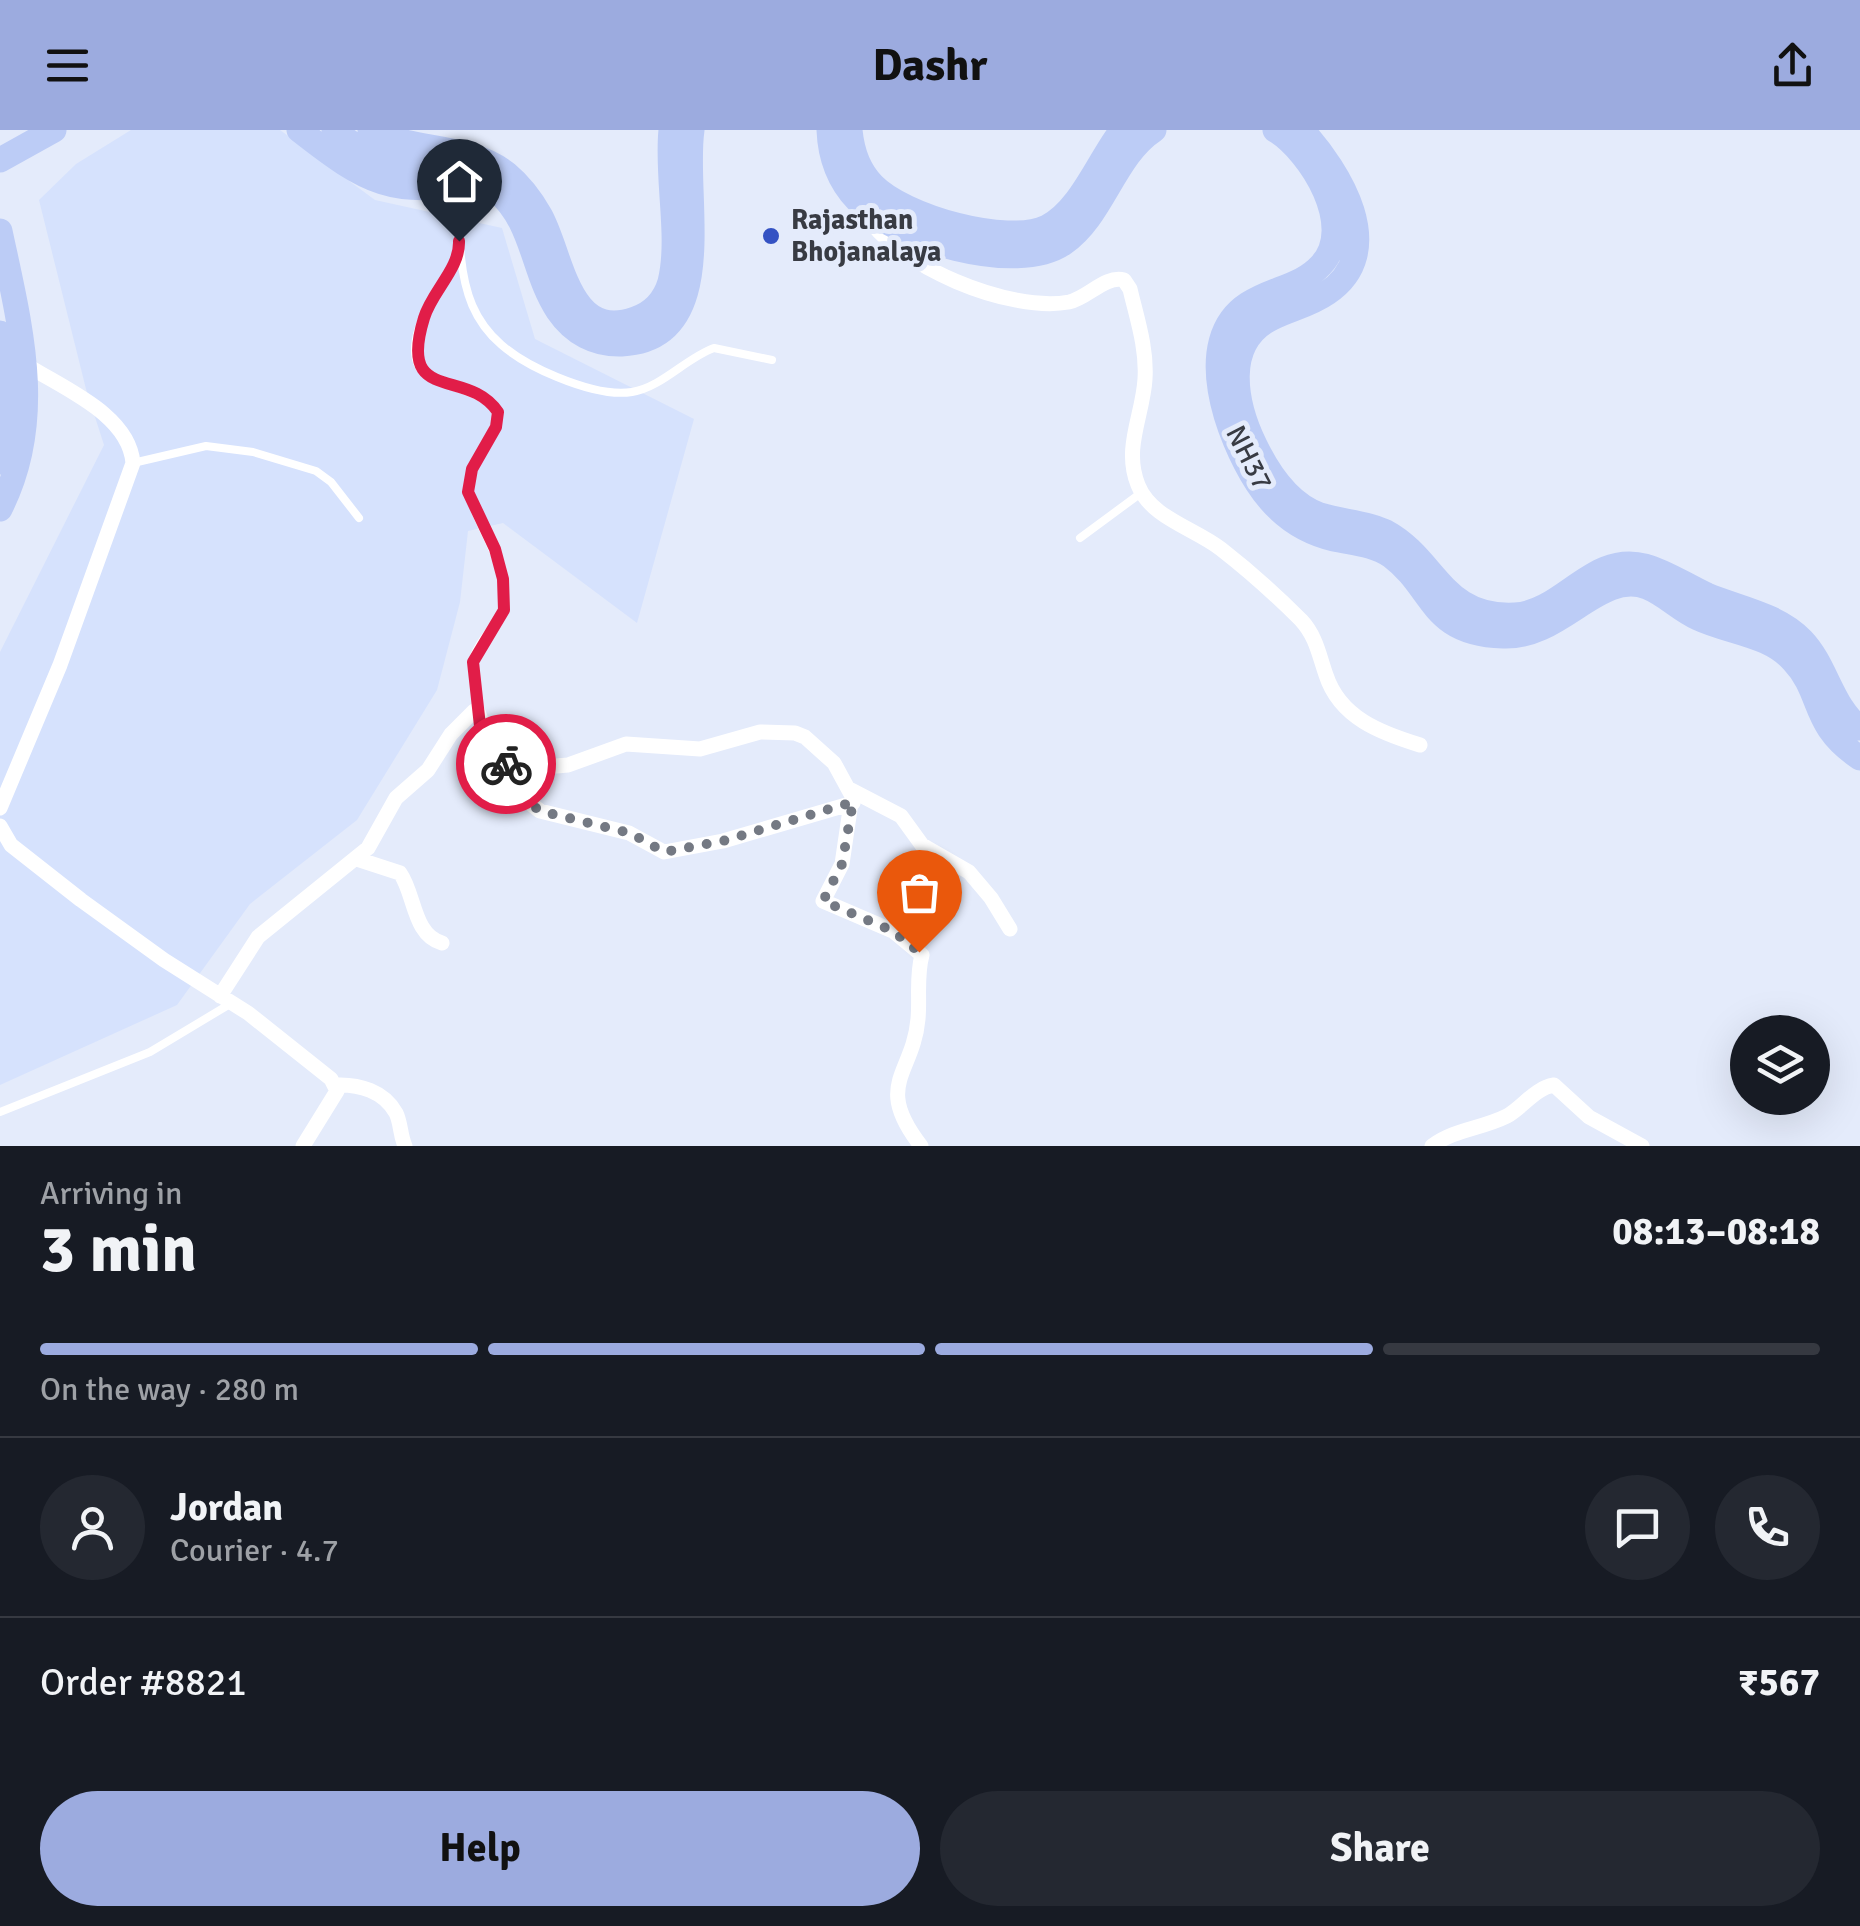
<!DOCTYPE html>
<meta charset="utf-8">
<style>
body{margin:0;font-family:Signika,sans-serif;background:#242831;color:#f1f3f6;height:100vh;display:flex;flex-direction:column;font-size:38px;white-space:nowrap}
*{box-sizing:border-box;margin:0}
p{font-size:32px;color:#9ea1a6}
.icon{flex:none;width:55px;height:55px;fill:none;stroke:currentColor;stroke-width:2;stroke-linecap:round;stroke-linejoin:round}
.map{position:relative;height:1016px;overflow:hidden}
.sheet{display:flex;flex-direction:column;background:#171b24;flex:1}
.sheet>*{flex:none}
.buttons{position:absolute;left:1730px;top:885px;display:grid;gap:20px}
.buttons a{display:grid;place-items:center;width:100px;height:100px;border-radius:50%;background:#171b24;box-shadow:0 10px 40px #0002;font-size:50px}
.pin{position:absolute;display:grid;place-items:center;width:85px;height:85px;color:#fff;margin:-102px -42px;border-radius:50% 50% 50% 0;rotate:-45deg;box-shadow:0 0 10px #0007}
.pin .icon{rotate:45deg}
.courier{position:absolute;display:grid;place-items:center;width:100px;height:100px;margin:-50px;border:8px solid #e11d48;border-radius:50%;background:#fff;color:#222;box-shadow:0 2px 12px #0007}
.headline em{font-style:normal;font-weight:700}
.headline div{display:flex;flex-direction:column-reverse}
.headline{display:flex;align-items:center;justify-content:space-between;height:170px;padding:0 40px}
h1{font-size:65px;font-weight:700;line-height:75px}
.bar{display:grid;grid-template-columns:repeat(4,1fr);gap:15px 10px;align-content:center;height:120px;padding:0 40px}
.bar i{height:12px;border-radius:8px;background:#363941}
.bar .active{background:#9cabdf}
.bar p{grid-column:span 4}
.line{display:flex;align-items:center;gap:25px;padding:0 40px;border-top:2px solid #363941}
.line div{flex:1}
.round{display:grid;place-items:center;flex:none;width:105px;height:105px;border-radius:52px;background:#242831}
.primary-button{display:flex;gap:20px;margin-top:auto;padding:20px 40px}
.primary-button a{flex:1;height:115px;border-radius:60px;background:#9cabdf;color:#111;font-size:40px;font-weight:700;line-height:115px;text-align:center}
.primary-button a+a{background:#242831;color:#f1f3f6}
header{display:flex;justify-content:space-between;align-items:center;height:130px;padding:0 40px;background:#9cabdf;color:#111;font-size:45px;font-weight:700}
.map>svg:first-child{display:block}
.built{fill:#d6e2fd}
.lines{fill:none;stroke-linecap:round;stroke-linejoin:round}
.service{stroke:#fff;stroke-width:8}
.minor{stroke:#fff;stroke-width:15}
.trunk{stroke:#bcccf6;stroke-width:25}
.done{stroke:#747983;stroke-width:10;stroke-dasharray:0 18}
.route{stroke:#e11d48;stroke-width:12}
.poi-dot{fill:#3452c3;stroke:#e4ebfb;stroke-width:4}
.labels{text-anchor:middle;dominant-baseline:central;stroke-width:10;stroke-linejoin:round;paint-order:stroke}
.poi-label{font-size:28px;font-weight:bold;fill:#383b43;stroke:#e4ebfb;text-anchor:start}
.street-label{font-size:28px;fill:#383b43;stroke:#e4ebfb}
</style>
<header><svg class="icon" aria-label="menu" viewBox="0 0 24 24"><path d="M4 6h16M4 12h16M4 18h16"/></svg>Dashr<svg class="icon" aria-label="share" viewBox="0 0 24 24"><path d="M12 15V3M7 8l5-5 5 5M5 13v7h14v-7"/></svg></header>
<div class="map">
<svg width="1860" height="1016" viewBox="0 0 1860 1016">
<rect width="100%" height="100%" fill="#e4ebfb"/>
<!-- built -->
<path class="built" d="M131,0H280L375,70L502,98L535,209L694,289L637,493L503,393L468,401L460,472L437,560L357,690L250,774L177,875L0,955V522L104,315L86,259L39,70L76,34Z"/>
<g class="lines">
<!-- service -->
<path class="service" d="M458,60C460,153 459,207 557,247C579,256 608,266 632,262C662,257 686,228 714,218L772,230
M460,127C442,151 404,204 418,235C423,247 440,251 451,256C468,262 487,267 498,283C497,309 473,328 469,354C466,378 501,423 504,457C507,495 485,497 474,526C469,541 478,564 477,581
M133,333L206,316L253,322L316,341L331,352L359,388
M1080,408L1141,363
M0,982L150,922L230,874"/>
<!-- minor -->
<path class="minor" d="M865,83C895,136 1010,183 1069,172C1088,168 1105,145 1124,150L1130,159C1137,189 1147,218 1145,249C1143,285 1123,318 1138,355C1151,388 1194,398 1221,419C1248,440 1277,466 1301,490C1316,506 1319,525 1326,545C1340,588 1381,603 1420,615
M506,634L526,670L540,681L629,703L664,722L723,711L853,673
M851,660L901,686L922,715L969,742L991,768L1010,799
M0,678L60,535L133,333C129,284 62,258 25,234
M0,696L11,715L81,770L164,830L248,883L331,949L337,961L303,1016
M357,729L400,743C415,764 413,805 442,813
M220,866L258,807L368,718L396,668L428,640L451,604L474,581L478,582L491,616L506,634L521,639L568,635L626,614L700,619L760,602L795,603L805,607L834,633L852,666L842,734L823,771L893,801L922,825C916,847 920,867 918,889C913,945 873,954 921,1016
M336,955C359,954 384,961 396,983C401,993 400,1005 405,1016
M1432,1016C1455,999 1481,999 1507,986C1523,977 1535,958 1554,955L1589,987L1642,1016"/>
<!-- trunk -->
<path class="trunk" d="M299,0C368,54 391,67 479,52
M334,0C350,13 367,25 386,31C422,42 466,34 496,60C534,92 532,142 558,181C573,203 595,215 622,214C723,209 682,65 692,0
M370,0C412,22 469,13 507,44C519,54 532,71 540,85C562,123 567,213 635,189C653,183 665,169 670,152C681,107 666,48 671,0
M829,0C830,26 839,51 857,70C893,109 1017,146 1064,113C1103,86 1114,26 1154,0
M850,0C852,21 858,40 873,55C904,87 1007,116 1047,97C1081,80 1099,29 1122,0
M1275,0C1311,22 1357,97 1321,135C1301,157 1272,158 1248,174C1191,211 1228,308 1257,353C1275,381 1300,401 1334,409C1353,413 1374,414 1391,426C1435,459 1429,504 1503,506C1561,509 1599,439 1647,457C1665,464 1680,480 1698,488C1730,503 1769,504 1793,531C1824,564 1810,595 1860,628
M1302,0C1339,40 1390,121 1327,163C1310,175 1290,179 1272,188C1222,212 1235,274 1255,315C1269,344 1289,374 1320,385C1342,392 1366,392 1386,402C1436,429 1442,489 1515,485C1564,482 1592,422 1645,436C1667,442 1687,456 1707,465C1738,478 1779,485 1802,510C1827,536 1831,576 1860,598
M0,30L54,0
M0,101C20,195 46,289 0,379
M0,203L9,286L0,332"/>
</g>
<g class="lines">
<!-- done -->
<path class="done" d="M506,634L526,670L540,681L630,703L664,722L723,711L853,672L842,734L823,771L893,801L919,822"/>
<!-- route -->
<path class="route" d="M459,111C460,139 432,161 424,188C397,276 467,236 498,282L496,297L472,339L468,362L495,419L503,449L504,480L473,532L480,596L506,634"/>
</g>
<!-- markers -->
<circle class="poi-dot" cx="771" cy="106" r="10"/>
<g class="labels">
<!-- poi labels -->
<g class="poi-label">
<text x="791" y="90">Rajasthan<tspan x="791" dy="32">Bhojanalaya</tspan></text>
</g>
<!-- street labels -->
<g class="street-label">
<text transform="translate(1249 328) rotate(63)">NH37</text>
</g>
</g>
</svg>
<div class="buttons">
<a><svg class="icon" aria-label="layers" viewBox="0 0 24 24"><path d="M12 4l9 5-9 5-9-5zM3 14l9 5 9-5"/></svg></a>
</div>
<div class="pin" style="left:919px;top:822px;background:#ea580c"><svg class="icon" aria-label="bag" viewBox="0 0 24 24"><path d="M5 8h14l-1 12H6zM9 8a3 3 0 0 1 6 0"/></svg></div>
<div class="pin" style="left:459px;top:111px;background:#1f2937"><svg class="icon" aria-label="home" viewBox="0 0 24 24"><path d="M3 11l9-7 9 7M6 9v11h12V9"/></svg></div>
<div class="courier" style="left:506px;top:634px"><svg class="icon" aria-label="bike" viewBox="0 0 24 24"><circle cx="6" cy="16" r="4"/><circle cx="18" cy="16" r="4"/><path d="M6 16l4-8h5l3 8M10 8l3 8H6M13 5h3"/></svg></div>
</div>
<section class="sheet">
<div class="headline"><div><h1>3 min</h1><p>Arriving in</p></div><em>08:13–08:18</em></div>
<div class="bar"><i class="active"></i><i class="active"></i><i class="active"></i><i></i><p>On the way · 280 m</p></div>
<div class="line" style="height:180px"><a class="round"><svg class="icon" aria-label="person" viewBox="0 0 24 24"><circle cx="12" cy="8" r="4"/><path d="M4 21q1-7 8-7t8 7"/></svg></a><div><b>Jordan</b><p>Courier · 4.7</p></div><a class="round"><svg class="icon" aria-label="chat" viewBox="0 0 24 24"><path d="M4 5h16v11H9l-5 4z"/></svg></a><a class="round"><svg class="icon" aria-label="phone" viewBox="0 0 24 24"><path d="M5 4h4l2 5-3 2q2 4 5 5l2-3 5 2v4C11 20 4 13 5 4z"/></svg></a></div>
<div class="line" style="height:130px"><div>Order #8821</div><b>₹567</b></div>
<div class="primary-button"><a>Help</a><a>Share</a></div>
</section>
